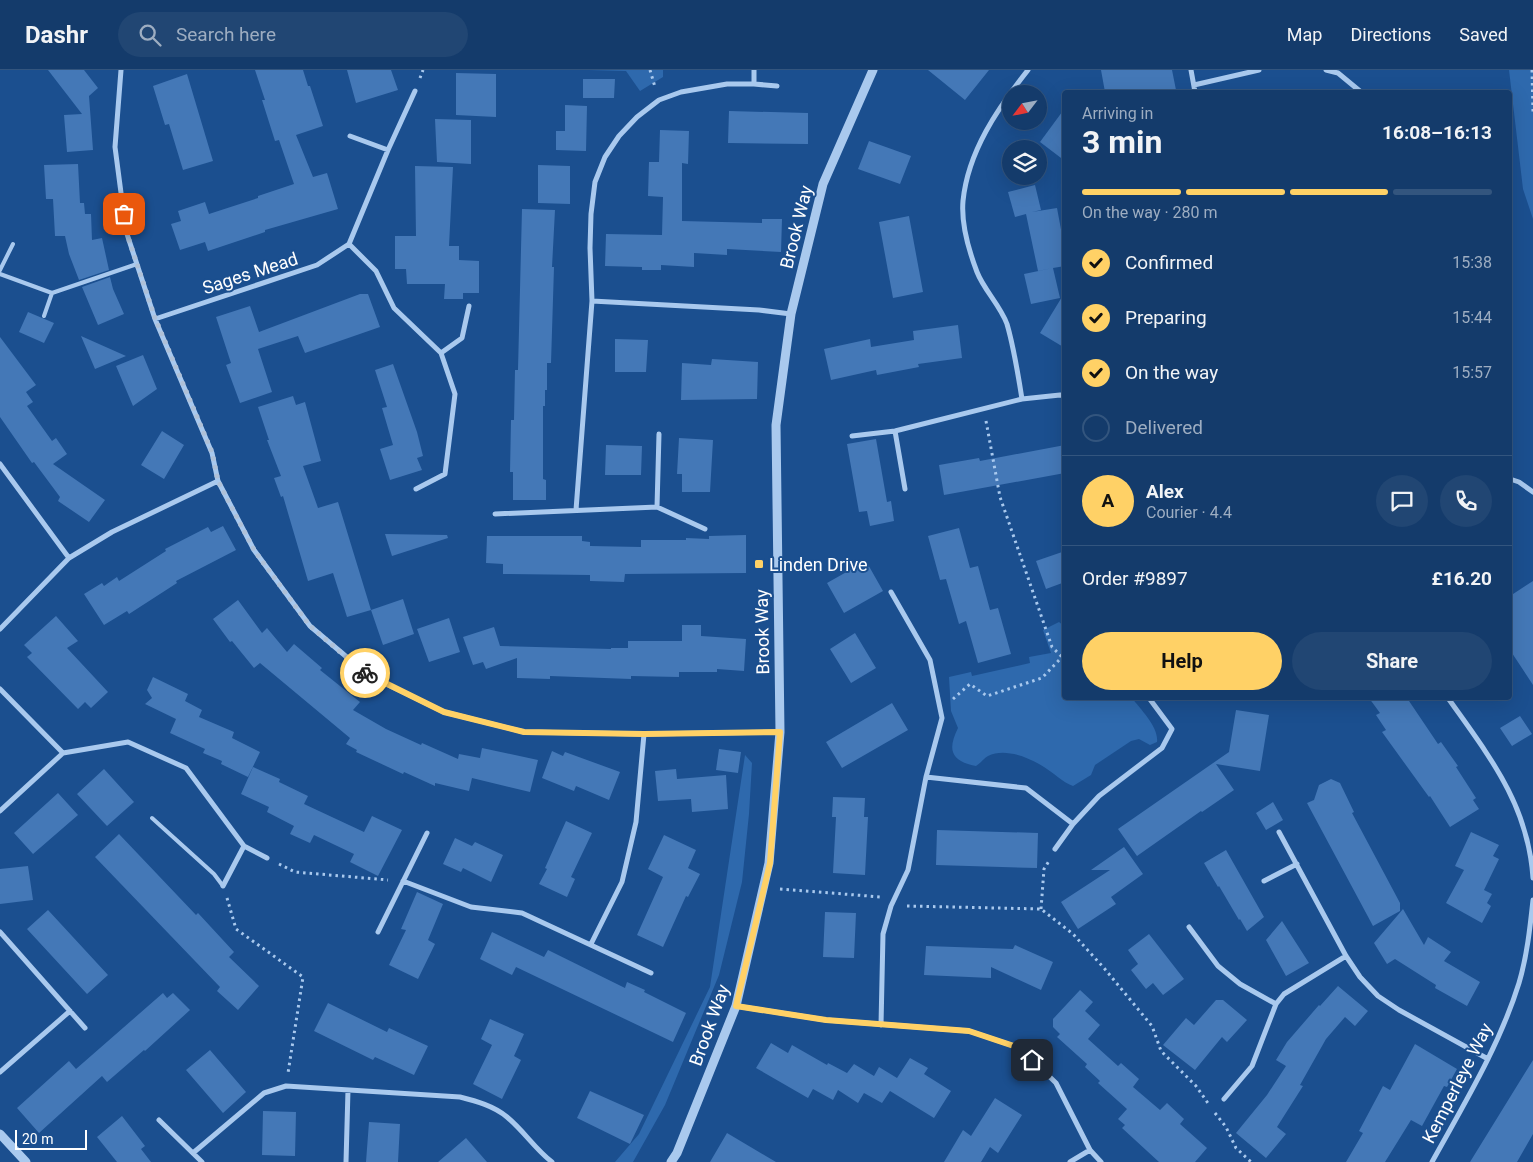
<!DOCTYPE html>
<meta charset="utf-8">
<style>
body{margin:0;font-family:Roboto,sans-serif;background:#214673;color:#f1f3f6;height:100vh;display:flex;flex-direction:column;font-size:19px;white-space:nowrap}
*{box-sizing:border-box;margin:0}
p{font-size:16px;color:#9dadc1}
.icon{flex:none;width:28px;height:28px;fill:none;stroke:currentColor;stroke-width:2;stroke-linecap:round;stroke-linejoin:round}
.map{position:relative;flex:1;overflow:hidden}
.sheet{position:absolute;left:1062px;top:20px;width:450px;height:610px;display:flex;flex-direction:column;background:#143b6b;border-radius:5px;box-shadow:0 5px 20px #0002,0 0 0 1px #33557e}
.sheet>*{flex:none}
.needle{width:32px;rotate:238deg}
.controls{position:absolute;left:1002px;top:15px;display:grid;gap:10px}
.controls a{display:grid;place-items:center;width:45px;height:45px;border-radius:50%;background:#143b6b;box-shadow:0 5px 20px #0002,0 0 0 1px #33557e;font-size:25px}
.scale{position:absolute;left:15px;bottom:12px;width:72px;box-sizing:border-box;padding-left:5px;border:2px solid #fff;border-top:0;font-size:14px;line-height:18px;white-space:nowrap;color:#fff;-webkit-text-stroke:4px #1b4f8f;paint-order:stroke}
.pin{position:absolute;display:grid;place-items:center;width:42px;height:42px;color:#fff;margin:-21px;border-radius:10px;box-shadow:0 2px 8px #0006}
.courier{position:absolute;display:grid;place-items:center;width:50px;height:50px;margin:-25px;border:4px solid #ffd166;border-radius:50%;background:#fff;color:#222;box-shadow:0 1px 6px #0007}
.overview em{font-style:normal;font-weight:700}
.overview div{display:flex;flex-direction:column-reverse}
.overview{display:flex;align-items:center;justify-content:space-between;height:85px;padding:0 20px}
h1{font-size:32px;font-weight:700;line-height:38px}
.bar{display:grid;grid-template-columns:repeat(4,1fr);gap:8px 5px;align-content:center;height:60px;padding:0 20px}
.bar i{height:6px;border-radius:4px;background:#33557e}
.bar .on{background:#ffd166}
.bar p{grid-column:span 4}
.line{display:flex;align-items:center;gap:12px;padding:0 20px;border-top:1px solid #33557e}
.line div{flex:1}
.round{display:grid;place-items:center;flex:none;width:52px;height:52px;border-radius:26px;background:#214673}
ol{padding:0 20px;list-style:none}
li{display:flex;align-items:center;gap:15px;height:55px}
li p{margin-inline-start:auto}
li .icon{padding:5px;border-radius:50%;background:#ffd166;color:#111;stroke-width:4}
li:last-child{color:#9dadc1}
li i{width:28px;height:28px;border:2px solid #33557e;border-radius:50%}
.button{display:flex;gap:10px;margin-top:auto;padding:10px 20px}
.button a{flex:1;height:58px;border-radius:30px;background:#ffd166;color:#111;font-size:20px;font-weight:700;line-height:58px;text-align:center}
.button a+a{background:#214673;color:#f1f3f6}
header{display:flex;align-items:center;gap:30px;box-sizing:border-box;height:70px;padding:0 25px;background:#143b6b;border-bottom:1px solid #33557e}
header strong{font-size:24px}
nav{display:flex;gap:28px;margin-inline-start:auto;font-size:18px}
.search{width:350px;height:45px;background:#214673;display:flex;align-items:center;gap:12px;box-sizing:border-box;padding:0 18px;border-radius:28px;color:#9dadc1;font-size:19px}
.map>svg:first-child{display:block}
.green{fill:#2e69ad}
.building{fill:#4478b7}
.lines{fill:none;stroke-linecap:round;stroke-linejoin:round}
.path{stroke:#a9c9ee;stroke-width:3;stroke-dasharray:2.5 4;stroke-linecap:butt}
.service{stroke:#a9c9ee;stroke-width:4}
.minor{stroke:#a9c9ee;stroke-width:5}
.tertiary{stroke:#a9c9ee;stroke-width:9}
.done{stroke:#afc1d8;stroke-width:5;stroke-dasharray:0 9}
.route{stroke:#ffd166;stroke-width:6}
.poi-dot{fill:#ffd166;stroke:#1b4f8f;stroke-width:2}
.labels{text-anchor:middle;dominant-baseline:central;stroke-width:4;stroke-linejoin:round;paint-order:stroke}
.street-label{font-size:18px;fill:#fff;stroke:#1b4f8f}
.poi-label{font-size:18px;fill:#fff;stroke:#1b4f8f;text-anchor:start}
</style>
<header>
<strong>Dashr</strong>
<div class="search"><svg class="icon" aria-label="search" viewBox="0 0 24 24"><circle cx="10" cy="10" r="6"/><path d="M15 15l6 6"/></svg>Search here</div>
<nav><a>Map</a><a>Directions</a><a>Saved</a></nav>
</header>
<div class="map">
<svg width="1533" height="1092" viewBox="0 0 1533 1092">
<rect width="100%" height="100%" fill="#1b4f8f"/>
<!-- green -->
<path class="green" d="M588,0H663V7L640,21L626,1Z
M1509,0H1533V149L1523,119Z
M1059,552L1065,557V628H1132C1141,640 1159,657 1157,672L1150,675L1139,669L1131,671L1095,695L1091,705L1073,716C1062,712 1054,703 1044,697C1030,688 1005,677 988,686C984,688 981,693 976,696C951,691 947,680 958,658L951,641L949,607L971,602L972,606L1030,593L1029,587L1051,583L1043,560Z
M745,685L752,693L749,744L742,812L719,905L665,1035L633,1092H615L639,1064L710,917Z"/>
<!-- building -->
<path class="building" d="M48,0H84L98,18L89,26L93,80L67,82L64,45L82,44Z
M255,0H303L308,16H310L323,56L296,65L313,107L327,103L338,139L265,160V162L208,181L205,172L180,180L171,154L181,151L178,141L205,132L209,144L258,128V126L294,114L279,70L275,71L262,30H265Z
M347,0H391L398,20L356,33Z
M928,0H989L965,30Z
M1101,0H1172L1176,20L1162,22H1105Z
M456,3L496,4V47L456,45Z
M187,4L213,91L183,100L169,54L165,55L153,16Z
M583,9H615L614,28H583Z
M565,35L587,36L586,81L556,80V61H565Z
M1065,38V91L1040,72Z
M729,41L808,43V74L728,73Z
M435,49L471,50V94L437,92Z
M660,60L689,61L688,94L682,93V151L762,153V149H782L781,182L727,179V185L694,183V197L661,195V200H642V197L605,196L606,164L662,165L663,127L648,126L649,92H659Z
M869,71L911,86L900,114L858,99Z
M78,94L80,133H84L85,144H91L92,170L102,168L109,200L79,210L69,184L65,166H55L53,129H46L44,95Z
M538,95L570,96V134L538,133Z
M415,96L453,97L449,176H459V190L479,191V223H463V229H444L445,214H407L406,199H395V166H416Z
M1035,115L1041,140L1032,142L1057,138L1065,181V196L1053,198L1060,228L1031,234L1024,204L1053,198L1038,201L1026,144L1015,147L1008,122Z
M522,139L555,140L552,197H554L551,293H547V320H545V336H543V409L546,410V430H513V402H510L511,350H514L515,300H518Z
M909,146L923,222L893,228L879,152Z
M110,207L113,219L124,244L98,255L82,217Z
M1065,222V278L1040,263Z
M360,224H368L380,257L305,283L298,266L258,279L272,322L240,333L226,295L231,293L216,247L250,236L259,262Z
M28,242L54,253L44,273L19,262Z
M958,255L962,288L918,294L919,297L877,305L876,300L831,310L824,279L870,269L871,277L914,270L913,261Z
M81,266L126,286L95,299Z
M0,267L36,315L26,322L33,332L27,336L52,371L56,368L67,384L53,394L105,430L89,452L58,431L60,427L34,392L32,393L0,347Z
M615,269L648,270L646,302H615Z
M143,285L157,319L133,336L116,296Z
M712,289L758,292L757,329L681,330L682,293L711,295Z
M393,294L417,362L423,386L417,388L422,400L390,410L380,379L393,375L382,338L387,337L375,300Z
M293,326L296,335L305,332L321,391L303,396L318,438L338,432L371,540L347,547L333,503L308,511L283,426L281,427L274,408L281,406L267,370H269L258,337Z
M162,361L184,375L164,409L141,395Z
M679,368L713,370L710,422H682V404H677Z
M876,369L887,432L891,431L894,451L870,456L867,441L859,442L847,374Z
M606,375L642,376L641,405H605Z
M1065,375V403L944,425L939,395L979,388L980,391Z
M223,456L236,480L176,511L177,513L129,544L127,541L104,555L84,524L102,513L104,516L117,507L119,511L166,481L165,479L208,457L211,462Z
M959,458L970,498L978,496L990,540L998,538L1011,584L978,593L966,551L959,554L946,509L940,510L928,466Z
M385,464L447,465L448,468L392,486Z
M746,465V503L625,504L624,512L590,511V505L503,504V494L486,493L487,466H582V471L590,472V476L641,477V470H686V468L709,469V466Z
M1065,481V512L1046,519L1036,491Z
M866,491L883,521L844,543L827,513Z
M1533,511V615L1510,580V526Z
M403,529L414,564L383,575L371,540Z
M238,530L262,563L267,558L287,582L294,574L322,598L320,600L360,632L353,640L386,659L421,675L422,673L458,689L459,684L480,688L482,678L538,690L530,722L472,708L469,721L435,713V716L404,702L403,704L356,682L357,680L346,674L350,668L260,593L254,598L232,571L230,572L213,549Z
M56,546L78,571L67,578L108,622L91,638L85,632L78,639L27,587L32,583L24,575Z
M449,548L460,582L429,592L417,559Z
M682,555H701V566L746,569L744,601L717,599V602H679V607L631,606V609L550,606V609L517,608V588L486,599L483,592L473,595L463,567L494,557L500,576L611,579V578H628V571H682Z
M855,563L876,598L851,613L830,579Z
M153,607L188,624L185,631L202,640L199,647L234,662L232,668L260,682L248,707L221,694L222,691L203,683L205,679L170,663L176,649L145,634L152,628L147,620Z
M1369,628H1407L1438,674L1441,672L1458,696L1456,697L1476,728L1473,730L1479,739L1450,757L1430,726L1429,727L1382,662L1386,660L1376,645L1380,643Z
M892,633L908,660L842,698L826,672Z
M1236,640L1269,645L1260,701L1216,694L1234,720L1202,742L1201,741L1137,786L1118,759L1229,682Z
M1520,646L1532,664L1512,676L1500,658Z
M719,679L741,682L738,703L716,700Z
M552,681L563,686L565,682L620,702L609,730L576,716L574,721L542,708Z
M253,697L280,709L279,712L308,726L304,734L364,762L372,746L402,760L378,806L350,792L354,784L314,765L310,773L290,764L294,756L267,742L269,737L241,724Z
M104,699L134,732L107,756L77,724Z
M676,699L677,709L726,705L728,739L692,742L691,729L658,731L655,701Z
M1331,709L1340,713L1354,742L1352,743L1400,833V841L1373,856L1307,733L1314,730L1319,715Z
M58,723L78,745L33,784L14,763Z
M833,727L865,728L864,747H868L865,805L833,803L836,747H832Z
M1273,732L1283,750L1266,760L1256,743Z
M566,751L592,763L571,807L575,809L567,827L539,814L547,799L545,798Z
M937,760L1038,763L1037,798L936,795Z
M1471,762L1499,775L1493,786L1499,789L1484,820L1492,824L1487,833L1491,836L1482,853L1446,833L1464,800L1455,796Z
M119,764L196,845L198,843L234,882L229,887L259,916L238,940L217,921L220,917L95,787Z
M664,765L696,780L688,798L700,804L688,827L686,826L663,877L637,865L663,807L648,799Z
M455,768L472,776L475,772L503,785L491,812L463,798L461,802L443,794Z
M1124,777L1143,804L1111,827L1116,834L1078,859L1061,832L1110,800H1091Z
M1226,780L1264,847L1247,861L1240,849L1239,850L1219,816L1218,817L1204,793Z
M28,796L33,830L0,834V799Z
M417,822L443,834L428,870L435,874L418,909L389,895L406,860L401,859Z
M1403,839L1424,875L1428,867L1451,882L1444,891L1480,912L1467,936L1435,918L1436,915L1395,889L1387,894L1374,873Z
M48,840L108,905L87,924L27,859Z
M825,842L856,843L854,888L823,887Z
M1282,851L1309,893L1286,906L1266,870Z
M492,862L544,887L548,880L625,918L627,912L645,920L644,922L686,943L673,972L516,897L512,905L480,889Z
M1149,864L1184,909L1163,925L1153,913L1146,919L1131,900L1138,894L1128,880Z
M1015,875L1053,892L1041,920L991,897V908L924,905L926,876L1013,879Z
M1338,916L1368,941L1355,956L1345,947L1326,969L1300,1015L1303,1016L1277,1057L1286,1064L1266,1088L1236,1063L1267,1025L1286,996L1276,990L1287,972L1319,935L1320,936Z
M1080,920L1093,932L1085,941L1100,955L1088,969L1118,996L1121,993L1139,1009L1133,1017L1160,1040L1167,1033L1184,1049L1180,1054L1207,1078L1195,1092H1159L1122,1058L1125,1055L1118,1049L1127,1039L1098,1013L1100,1011L1085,997L1087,994L1057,967L1060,964L1053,957V949Z
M163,923L167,928L173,923L190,940L145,981L144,980L107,1012L102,1006L39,1063L17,1038L69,991L76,999Z
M1216,930H1223L1247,950L1227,972L1222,967L1195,1000L1163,975L1186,948L1194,955Z
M328,933L387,962L389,958L428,976L414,1005L375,987L373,990L314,961Z
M490,949L524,964L514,986L521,990L502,1029L473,1014L492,975L481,969Z
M771,973L788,983L792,975L827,995L828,993L847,1003L854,994L874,1006L879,997L897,1008L910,988L928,998L924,1004L951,1021L934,1048L890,1021L882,1033L864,1023L858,1033L838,1020L833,1030L813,1019L808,1028L756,998Z
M1415,974L1457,999L1447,1017L1444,1016L1422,1056L1411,1050L1385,1092H1346L1363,1063L1359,1061L1383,1016L1390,1020Z
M210,980L246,1022L223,1043L186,1000Z
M1533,990V1064L1517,1092H1470Z
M590,1021L644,1045L630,1074L577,1048Z
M995,1028L1022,1045L998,1083L990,1077L981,1092H944L963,1060L971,1066Z
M263,1041L296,1042L295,1086L262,1085Z
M122,1046L145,1076L141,1079L151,1092H117L97,1067Z
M369,1052L400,1054L398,1092H366Z
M727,1063L776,1092H710Z
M466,1068L487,1092H438Z"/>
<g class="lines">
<!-- path -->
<path class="path" d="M650,0L655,17
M1532,0L1533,42
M420,8L423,0
M986,351L1000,427L1052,577L1065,590
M953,629L970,614L987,626L1042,608L1062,587
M279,794L295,802L388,810
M780,819L881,827
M227,828L236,859L303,907L288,1003
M907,836L1041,839L1073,864L1104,898L1152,956L1161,981L1196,1016L1210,1036
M1041,839L1044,799L1049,791
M1215,1043L1226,1057L1236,1078L1251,1092"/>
<!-- service -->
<path class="service" d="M0,200L13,174
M0,204L52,223
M44,246L52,223L137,194
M152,748L214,804L223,816"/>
<!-- minor -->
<path class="minor" d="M121,0L115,77L126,161L155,249L212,383L218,411L254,480L310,556L368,605L444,642L524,662L644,664L780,662
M1191,0L1195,22
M1326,0L1338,3L1361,22
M754,14V0
M1194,15L1259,0
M415,21L388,80L349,174L376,201L394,238L441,283L455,324L445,404L416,419
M350,66L388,80
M592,231L759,240L791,244
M155,249L317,195L349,174
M441,283L462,268L469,236
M1022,329C1018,304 1014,278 1007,254C1000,235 984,220 977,202C969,181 961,154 963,131C968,81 998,38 1028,0
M895,361L905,419
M852,366L895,361L1022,329L1060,325L1065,326
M0,394L69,488
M1510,409L1519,412L1533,422
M657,437L659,364
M576,440L592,231L590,178L591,144L595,112L605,87L619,66L637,47L659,30L681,22L727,14H754L777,16
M495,444L657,437L705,459
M0,559L69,488L112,462L218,411
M0,619L63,683
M1448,628C1489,686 1528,734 1533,808
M926,707L1026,718L1073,754
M0,741L63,683L128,672L186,698L244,776L267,788
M1279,762L1346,886L1360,907L1378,926L1399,940L1488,989
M1055,779L1073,754L1099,726L1162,678L1172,659L1149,628
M403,811L471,837L522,843L651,903
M1264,811L1297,794
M223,816L244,776
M1189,857L1218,896L1240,914L1276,934
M0,862L85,958
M378,862L427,763
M591,874L622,812L636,752L644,664
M736,936L826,950L969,961L1020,978L1056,1013L1090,1080L1101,1092
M881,955L883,864L891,836L908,800L926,707L942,648L930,590L891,522
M0,1002L70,941
M1224,1029L1252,996L1276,934L1284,924L1346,886
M159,1050L202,1092
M193,1083L264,1023L286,1016L460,1027C476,1031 494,1036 507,1047C524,1061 535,1079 552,1092
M346,1092L348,1020
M1070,1092L1090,1080
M1432,1092C1464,1034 1499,977 1519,913C1527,886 1530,858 1533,830"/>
<!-- tertiary -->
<path class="tertiary" d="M0,1064L26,1092
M671,1092L677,1083L736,936L769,793L780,662L776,355L791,244L823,114L873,0"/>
</g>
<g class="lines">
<!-- done -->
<path class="done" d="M124,144L126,161L155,248L212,382L218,411L254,480L310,556L365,603"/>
<!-- route -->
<path class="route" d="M365,603L444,642L524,662L644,664L780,662L770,793L736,936L826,950L969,961L1020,978L1032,990"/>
</g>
<!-- markers -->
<rect class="poi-dot" x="754" y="489" width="10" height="10" rx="2.5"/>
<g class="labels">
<!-- street labels -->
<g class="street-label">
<text transform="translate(796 157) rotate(-76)">Brook Way</text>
<text transform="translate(250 203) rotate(-18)">Sages Mead</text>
<text transform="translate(762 562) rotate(-91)">Brook Way</text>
<text transform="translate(709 955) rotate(-70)">Brook Way</text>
<text transform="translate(1457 1013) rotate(-63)">Kemperleye Way</text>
</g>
<!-- poi labels -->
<g class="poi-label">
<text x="769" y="494">Linden Drive</text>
</g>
</g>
</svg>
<div class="controls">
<a><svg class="needle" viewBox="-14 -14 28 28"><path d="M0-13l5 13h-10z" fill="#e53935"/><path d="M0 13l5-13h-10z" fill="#9dadc1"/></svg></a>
<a><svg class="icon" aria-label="layers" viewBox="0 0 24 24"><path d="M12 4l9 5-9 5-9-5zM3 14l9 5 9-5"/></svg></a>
</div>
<div class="scale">20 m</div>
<div class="pin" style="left:124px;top:144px;background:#ea580c"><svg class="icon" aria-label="bag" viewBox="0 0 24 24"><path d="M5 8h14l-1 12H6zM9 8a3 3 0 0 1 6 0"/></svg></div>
<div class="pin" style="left:1032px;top:990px;background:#1f2937"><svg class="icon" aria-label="home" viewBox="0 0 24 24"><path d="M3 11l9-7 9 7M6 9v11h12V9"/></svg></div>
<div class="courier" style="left:365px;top:603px"><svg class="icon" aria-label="bike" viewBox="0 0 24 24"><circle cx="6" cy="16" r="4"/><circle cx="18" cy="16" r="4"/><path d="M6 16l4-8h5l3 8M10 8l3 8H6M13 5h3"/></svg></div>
<section class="sheet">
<div class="overview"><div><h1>3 min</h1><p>Arriving in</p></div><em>16:08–16:13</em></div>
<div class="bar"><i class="on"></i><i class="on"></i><i class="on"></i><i></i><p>On the way · 280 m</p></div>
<ol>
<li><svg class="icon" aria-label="check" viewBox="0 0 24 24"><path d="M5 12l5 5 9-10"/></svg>Confirmed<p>15:38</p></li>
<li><svg class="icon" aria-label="check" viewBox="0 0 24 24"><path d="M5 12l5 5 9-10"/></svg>Preparing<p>15:44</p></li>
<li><svg class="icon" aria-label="check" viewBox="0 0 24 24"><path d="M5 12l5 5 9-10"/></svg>On the way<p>15:57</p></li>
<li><i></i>Delivered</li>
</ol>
<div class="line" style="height:90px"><b class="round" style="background:#ffd166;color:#111">A</b><div><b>Alex</b><p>Courier · 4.4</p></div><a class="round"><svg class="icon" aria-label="chat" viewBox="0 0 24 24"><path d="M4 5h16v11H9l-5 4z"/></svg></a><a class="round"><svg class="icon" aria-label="phone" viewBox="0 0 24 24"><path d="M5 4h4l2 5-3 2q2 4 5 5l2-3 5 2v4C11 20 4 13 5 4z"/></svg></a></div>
<div class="line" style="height:65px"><div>Order #9897</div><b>£16.20</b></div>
<div class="button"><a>Help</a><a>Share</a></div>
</section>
</div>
